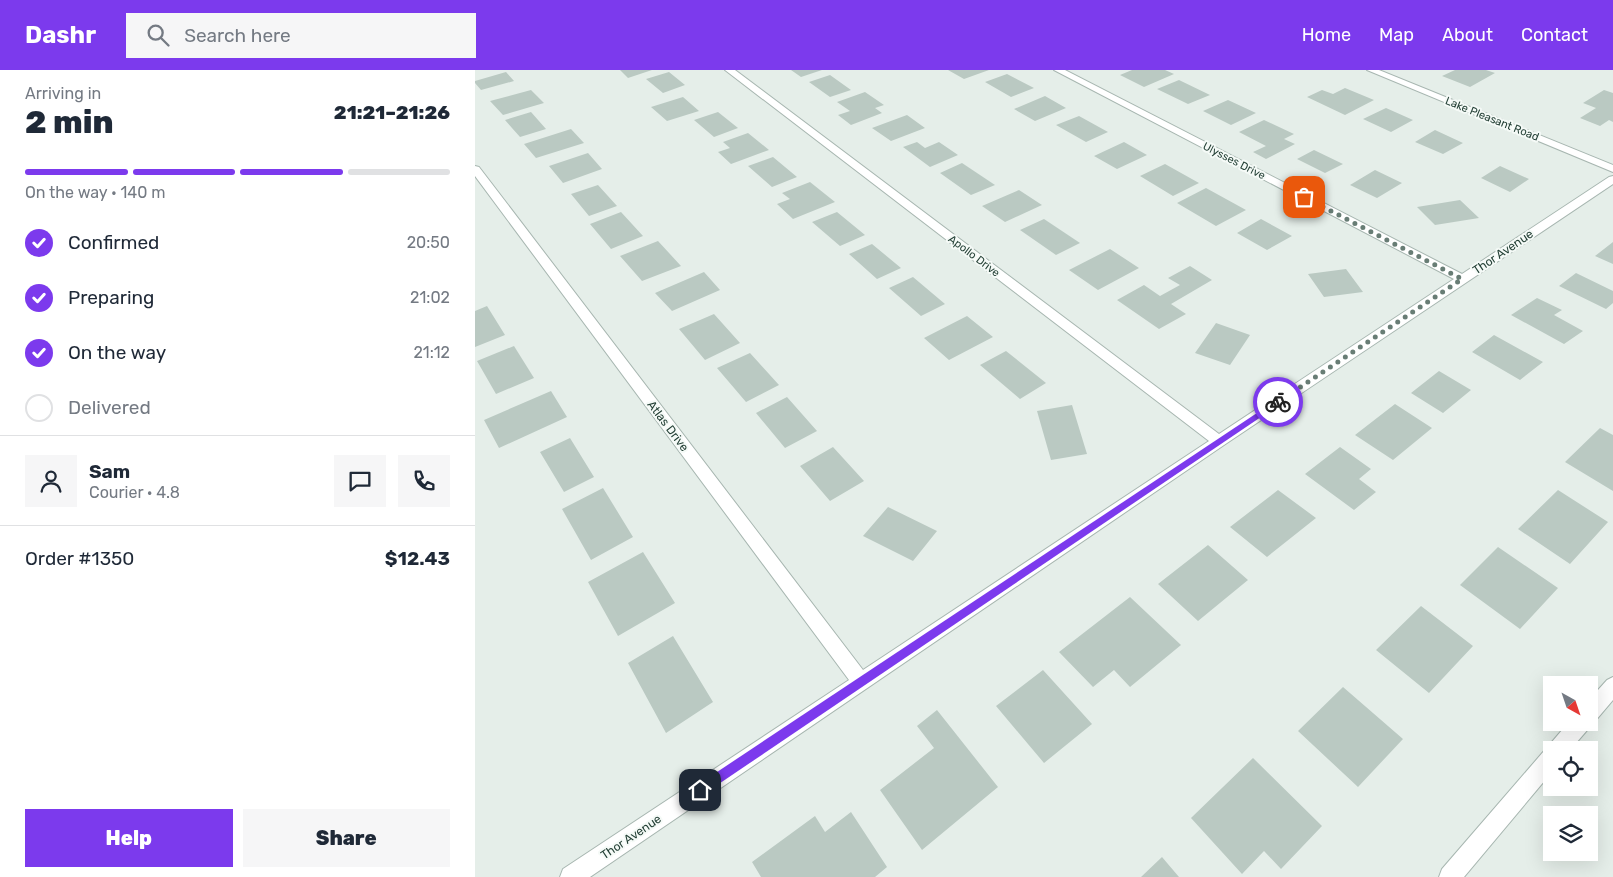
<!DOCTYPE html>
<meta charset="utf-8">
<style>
body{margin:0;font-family:Rubik,sans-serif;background:#f6f6f7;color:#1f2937;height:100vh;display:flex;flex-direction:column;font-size:19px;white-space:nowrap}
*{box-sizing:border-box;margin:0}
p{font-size:16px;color:#747a83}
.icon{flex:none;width:28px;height:28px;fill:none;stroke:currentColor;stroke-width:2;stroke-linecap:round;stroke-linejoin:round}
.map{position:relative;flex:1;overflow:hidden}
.panel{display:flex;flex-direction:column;background:#fff;width:475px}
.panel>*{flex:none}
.needle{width:32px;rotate:140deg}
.buttons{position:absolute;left:1068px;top:606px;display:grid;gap:10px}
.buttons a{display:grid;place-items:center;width:55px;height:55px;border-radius:0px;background:#fff;box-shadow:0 5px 20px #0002;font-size:25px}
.pin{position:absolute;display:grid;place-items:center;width:42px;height:42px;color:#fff;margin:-21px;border-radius:10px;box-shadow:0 2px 8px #0006}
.courier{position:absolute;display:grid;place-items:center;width:50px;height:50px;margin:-25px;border:4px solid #7c3aed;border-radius:50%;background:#fff;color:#222;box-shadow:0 1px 6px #0007}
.headline em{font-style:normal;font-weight:800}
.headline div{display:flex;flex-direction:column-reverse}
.headline{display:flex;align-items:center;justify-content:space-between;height:85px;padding:0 25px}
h1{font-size:32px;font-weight:800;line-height:38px}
.bar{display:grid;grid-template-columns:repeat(4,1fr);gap:8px 5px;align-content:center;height:60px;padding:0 25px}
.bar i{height:6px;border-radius:4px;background:#e0e1e3}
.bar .selected{background:#7c3aed}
.bar p{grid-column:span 4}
.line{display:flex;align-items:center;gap:12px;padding:0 25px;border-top:1px solid #e0e1e3}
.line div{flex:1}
.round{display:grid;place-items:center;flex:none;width:52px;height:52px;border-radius:0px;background:#f6f6f7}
ol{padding:0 25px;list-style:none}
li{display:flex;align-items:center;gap:15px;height:55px}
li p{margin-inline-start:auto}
li .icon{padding:5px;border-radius:50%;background:#7c3aed;color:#fff;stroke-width:4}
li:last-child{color:#747a83}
li i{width:28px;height:28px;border:2px solid #e0e1e3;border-radius:50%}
.action{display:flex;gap:10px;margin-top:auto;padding:10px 25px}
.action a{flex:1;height:58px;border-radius:0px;background:#7c3aed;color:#fff;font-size:20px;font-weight:800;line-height:58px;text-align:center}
.action a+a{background:#f6f6f7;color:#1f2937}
header{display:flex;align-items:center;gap:30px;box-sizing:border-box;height:70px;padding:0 25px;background:#7c3aed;color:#fff}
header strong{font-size:24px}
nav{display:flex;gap:28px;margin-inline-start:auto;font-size:18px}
.search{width:350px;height:45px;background:#f6f6f7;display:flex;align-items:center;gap:12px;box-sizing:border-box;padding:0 18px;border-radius:0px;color:#747a83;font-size:19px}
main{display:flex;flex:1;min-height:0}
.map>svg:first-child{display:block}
.building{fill:#bac9c2}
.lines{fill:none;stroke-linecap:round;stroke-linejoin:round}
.minor-casing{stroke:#a7b6b0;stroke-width:2}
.tertiary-casing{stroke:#a7b6b0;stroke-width:2}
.minor{fill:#fff;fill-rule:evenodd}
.tertiary{fill:#fff;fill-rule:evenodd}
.route{fill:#7c3aed}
.done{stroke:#687d75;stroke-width:5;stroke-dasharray:0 9}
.labels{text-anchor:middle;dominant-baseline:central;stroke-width:4;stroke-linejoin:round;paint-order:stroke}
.far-street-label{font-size:11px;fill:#244036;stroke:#f5faf7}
.street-label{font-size:12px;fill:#244036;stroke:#f5faf7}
</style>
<header>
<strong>Dashr</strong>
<div class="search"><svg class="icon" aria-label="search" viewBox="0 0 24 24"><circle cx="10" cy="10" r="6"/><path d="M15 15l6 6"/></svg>Search here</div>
<nav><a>Home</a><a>Map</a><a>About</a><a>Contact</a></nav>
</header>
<main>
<section class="panel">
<div class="headline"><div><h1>2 min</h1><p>Arriving in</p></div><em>21:21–21:26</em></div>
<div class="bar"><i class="selected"></i><i class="selected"></i><i class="selected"></i><i></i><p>On the way · 140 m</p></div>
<ol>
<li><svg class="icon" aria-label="check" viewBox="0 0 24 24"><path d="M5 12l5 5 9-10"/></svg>Confirmed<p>20:50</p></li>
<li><svg class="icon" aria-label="check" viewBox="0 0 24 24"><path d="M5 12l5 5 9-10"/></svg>Preparing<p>21:02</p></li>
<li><svg class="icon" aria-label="check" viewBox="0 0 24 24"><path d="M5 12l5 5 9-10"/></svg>On the way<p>21:12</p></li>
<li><i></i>Delivered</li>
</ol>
<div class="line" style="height:90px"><a class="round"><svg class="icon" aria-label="person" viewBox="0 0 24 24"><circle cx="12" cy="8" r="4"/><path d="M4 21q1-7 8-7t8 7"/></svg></a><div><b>Sam</b><p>Courier · 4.8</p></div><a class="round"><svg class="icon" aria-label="chat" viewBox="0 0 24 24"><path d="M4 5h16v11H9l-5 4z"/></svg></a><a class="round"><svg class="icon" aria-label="phone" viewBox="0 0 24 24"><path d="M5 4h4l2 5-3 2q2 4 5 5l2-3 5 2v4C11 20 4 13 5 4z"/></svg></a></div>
<div class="line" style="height:65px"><div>Order #1350</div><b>$12.43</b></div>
<div class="action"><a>Help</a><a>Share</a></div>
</section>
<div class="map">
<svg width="1138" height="807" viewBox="0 0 1138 807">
<rect width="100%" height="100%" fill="#e5eee9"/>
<!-- building -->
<path class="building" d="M145,0H177L153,8Z
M316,0H347L326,7Z
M473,0H514L489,9Z
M657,0H690L699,4L669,17L645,5Z
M980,0H1011L1020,3L995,17L967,6Z
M31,2L39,11L6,20L0,13V11Z
M194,2L210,15L188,23L171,9Z
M532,4L559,18L536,27L510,12Z
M355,5L376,20L355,27L334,12Z
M704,10L735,25L713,34L682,19Z
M870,18L899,30L870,45L832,27L847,20L858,24Z
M56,20L69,33L28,45L15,31Z
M1129,20L1138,23V52L1134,50L1125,56L1105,48L1121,38L1108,33Z
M390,22L409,35L400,38L407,43L376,55L363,45L375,41L362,32Z
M570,26L591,38L560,51L539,39Z
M208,27L224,41L192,51L176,37Z
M753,30L781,43L756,55L728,41Z
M911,38L938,50L916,62L888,49Z
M56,42L71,59L45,67L30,50Z
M243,42L263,58L239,67L219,50Z
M432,45L450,58L416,71L397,58Z
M604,46L633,62L611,72L581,55Z
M789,50L819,64L809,69L820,74L791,89L778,82L791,76L764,62Z
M96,59L109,73L61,88L49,74Z
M960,60L988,73L968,84L940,72Z
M273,63L294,80L256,94L243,82L255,78L248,72Z
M442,72L450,78L464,72L483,85L455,97L428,77Z
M649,72L672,85L642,99L619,86Z
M839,80L868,94L850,103L822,89Z
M113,83L127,99L88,113L74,96Z
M298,87L322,107L297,117L273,96Z
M487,93L520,115L496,125L465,103Z
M690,94L724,113L698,126L665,106Z
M1025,96L1054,109L1035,122L1006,108Z
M900,100L927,113L902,128L875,115Z
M335,112L360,132L318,149L302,134L315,129L307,123Z
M123,115L142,136L114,146L96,124Z
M731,118L771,140L741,156L702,133Z
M544,120L567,135L530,152L507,136Z
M985,130L1004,148L960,155L942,137Z
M146,142L168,166L136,179L115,154Z
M362,142L390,165L365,176L337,152Z
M569,149L605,173L581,185L545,160Z
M786,149L817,166L792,180L762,163Z
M183,171L206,196L167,211L145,186Z
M1138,172V194L1120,186Z
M397,174L426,198L402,209L374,184Z
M635,179L664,198L623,220L594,200Z
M715,196L737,210L696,234L711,244L684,259L642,230L669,215L685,226L705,215L693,208Z
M871,199L888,222L849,227L833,204Z
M229,202L245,220L197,241L180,223Z
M1101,203L1138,221V233L1131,239L1084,216Z
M438,207L470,234L446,246L414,218Z
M1062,228L1087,240L1079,245L1108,261L1089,274L1036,245Z
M12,236L30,265L0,277V241Z
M239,244L265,273L230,290L204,259Z
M492,246L518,267L474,290L449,268Z
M741,253L775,265L755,295L720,283Z
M1019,265L1068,292L1045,310L997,282Z
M39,276L59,308L21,324L2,291Z
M531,281L571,313L545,329L505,295Z
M275,283L304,315L271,332L242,298Z
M964,301L996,320L968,343L936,323Z
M76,321L92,347L24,378L9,350Z
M312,327L342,361L310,378L281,343Z
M920,334L957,358L918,390L880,365Z
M597,335L612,384L576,390L562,341Z
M1125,358L1138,365V421L1090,392Z
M95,368L119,407L89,422L65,382Z
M358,377L389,411L355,431L325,396Z
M865,377L896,399L884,409L901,422L879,440L830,404Z
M128,418L158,467L116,490L87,439Z
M803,420L841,448L792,487L755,457Z
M1083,420L1133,452L1095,494L1043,459Z
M413,437L462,461L438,491L388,466Z
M733,475L773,510L723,551L683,514Z
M1023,477L1083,518L1045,559L985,515Z
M168,482L200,533L143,566L113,512Z
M655,527L706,575L655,617L639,600L618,617L584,582Z
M946,536L998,576L954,623L901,580Z
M198,566L238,632L191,663L153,593Z
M568,600L617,654L569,693L521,636Z
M868,617L928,669L883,717L823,661Z
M462,640L523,717L447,780L405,720L459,678L442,656Z
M778,688L847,756L806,799L789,781L767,804L716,748Z
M376,742L412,797L400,807H286L277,792L340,746L350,762Z
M687,787L704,807H666Z"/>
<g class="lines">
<defs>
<path id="minor" d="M250,0H260L744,364L979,209L579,0H590L987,204L1134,107L1138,106V114L749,375L115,807H85L88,799L374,610L0,106V96L4,97L388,600L734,371Z
M1138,607V630L1121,650L1116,652L1114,658L1095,680H1076V703L989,807H964L967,799L1069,681L1074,679L1076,673L1094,652H1114V630L1132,610Z"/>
<path id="tertiary" d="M892,0H904L1138,95V102Z"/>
</defs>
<!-- minor casing -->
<use href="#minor" class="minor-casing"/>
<!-- tertiary casing -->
<use href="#tertiary" class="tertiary-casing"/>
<!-- minor -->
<use href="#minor" class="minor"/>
<!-- tertiary -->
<use href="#tertiary" class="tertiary"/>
</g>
<!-- route -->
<path class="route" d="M803,329L806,332L805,334L229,724L225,726L221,724L219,720L221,716Z"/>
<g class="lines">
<!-- done -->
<path class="done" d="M803,332L987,209L829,127"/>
</g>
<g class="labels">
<!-- far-street labels -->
<g class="far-street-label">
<text transform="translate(1017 49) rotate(22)">Lake Pleasant Road</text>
<text transform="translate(759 91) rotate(27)">Ulysses Drive</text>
<text transform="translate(499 186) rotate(37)">Apollo Drive</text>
</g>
<!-- street labels -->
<g class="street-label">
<text transform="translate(1028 182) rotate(-34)">Thor Avenue</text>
<text transform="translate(193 356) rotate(53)">Atlas Drive</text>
<text transform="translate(156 767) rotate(-34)">Thor Avenue</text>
</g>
</g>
</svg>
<div class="buttons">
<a><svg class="needle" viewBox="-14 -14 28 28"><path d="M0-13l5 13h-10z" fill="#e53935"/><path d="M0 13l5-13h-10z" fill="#747a83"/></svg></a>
<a><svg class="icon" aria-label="locate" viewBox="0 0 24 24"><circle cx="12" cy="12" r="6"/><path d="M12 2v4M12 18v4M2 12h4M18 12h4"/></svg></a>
<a><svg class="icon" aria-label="layers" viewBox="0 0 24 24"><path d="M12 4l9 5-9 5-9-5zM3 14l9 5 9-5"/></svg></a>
</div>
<div class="pin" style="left:829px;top:127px;background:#ea580c"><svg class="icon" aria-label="bag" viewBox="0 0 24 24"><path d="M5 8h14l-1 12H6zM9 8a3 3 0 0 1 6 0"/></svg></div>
<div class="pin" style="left:225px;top:720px;background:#1f2937"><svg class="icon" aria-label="home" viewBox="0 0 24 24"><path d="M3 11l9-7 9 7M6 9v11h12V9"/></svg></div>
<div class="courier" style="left:803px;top:332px"><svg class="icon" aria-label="bike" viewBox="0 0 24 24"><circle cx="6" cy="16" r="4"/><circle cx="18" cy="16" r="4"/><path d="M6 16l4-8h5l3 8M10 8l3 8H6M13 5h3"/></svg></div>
</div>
</main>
